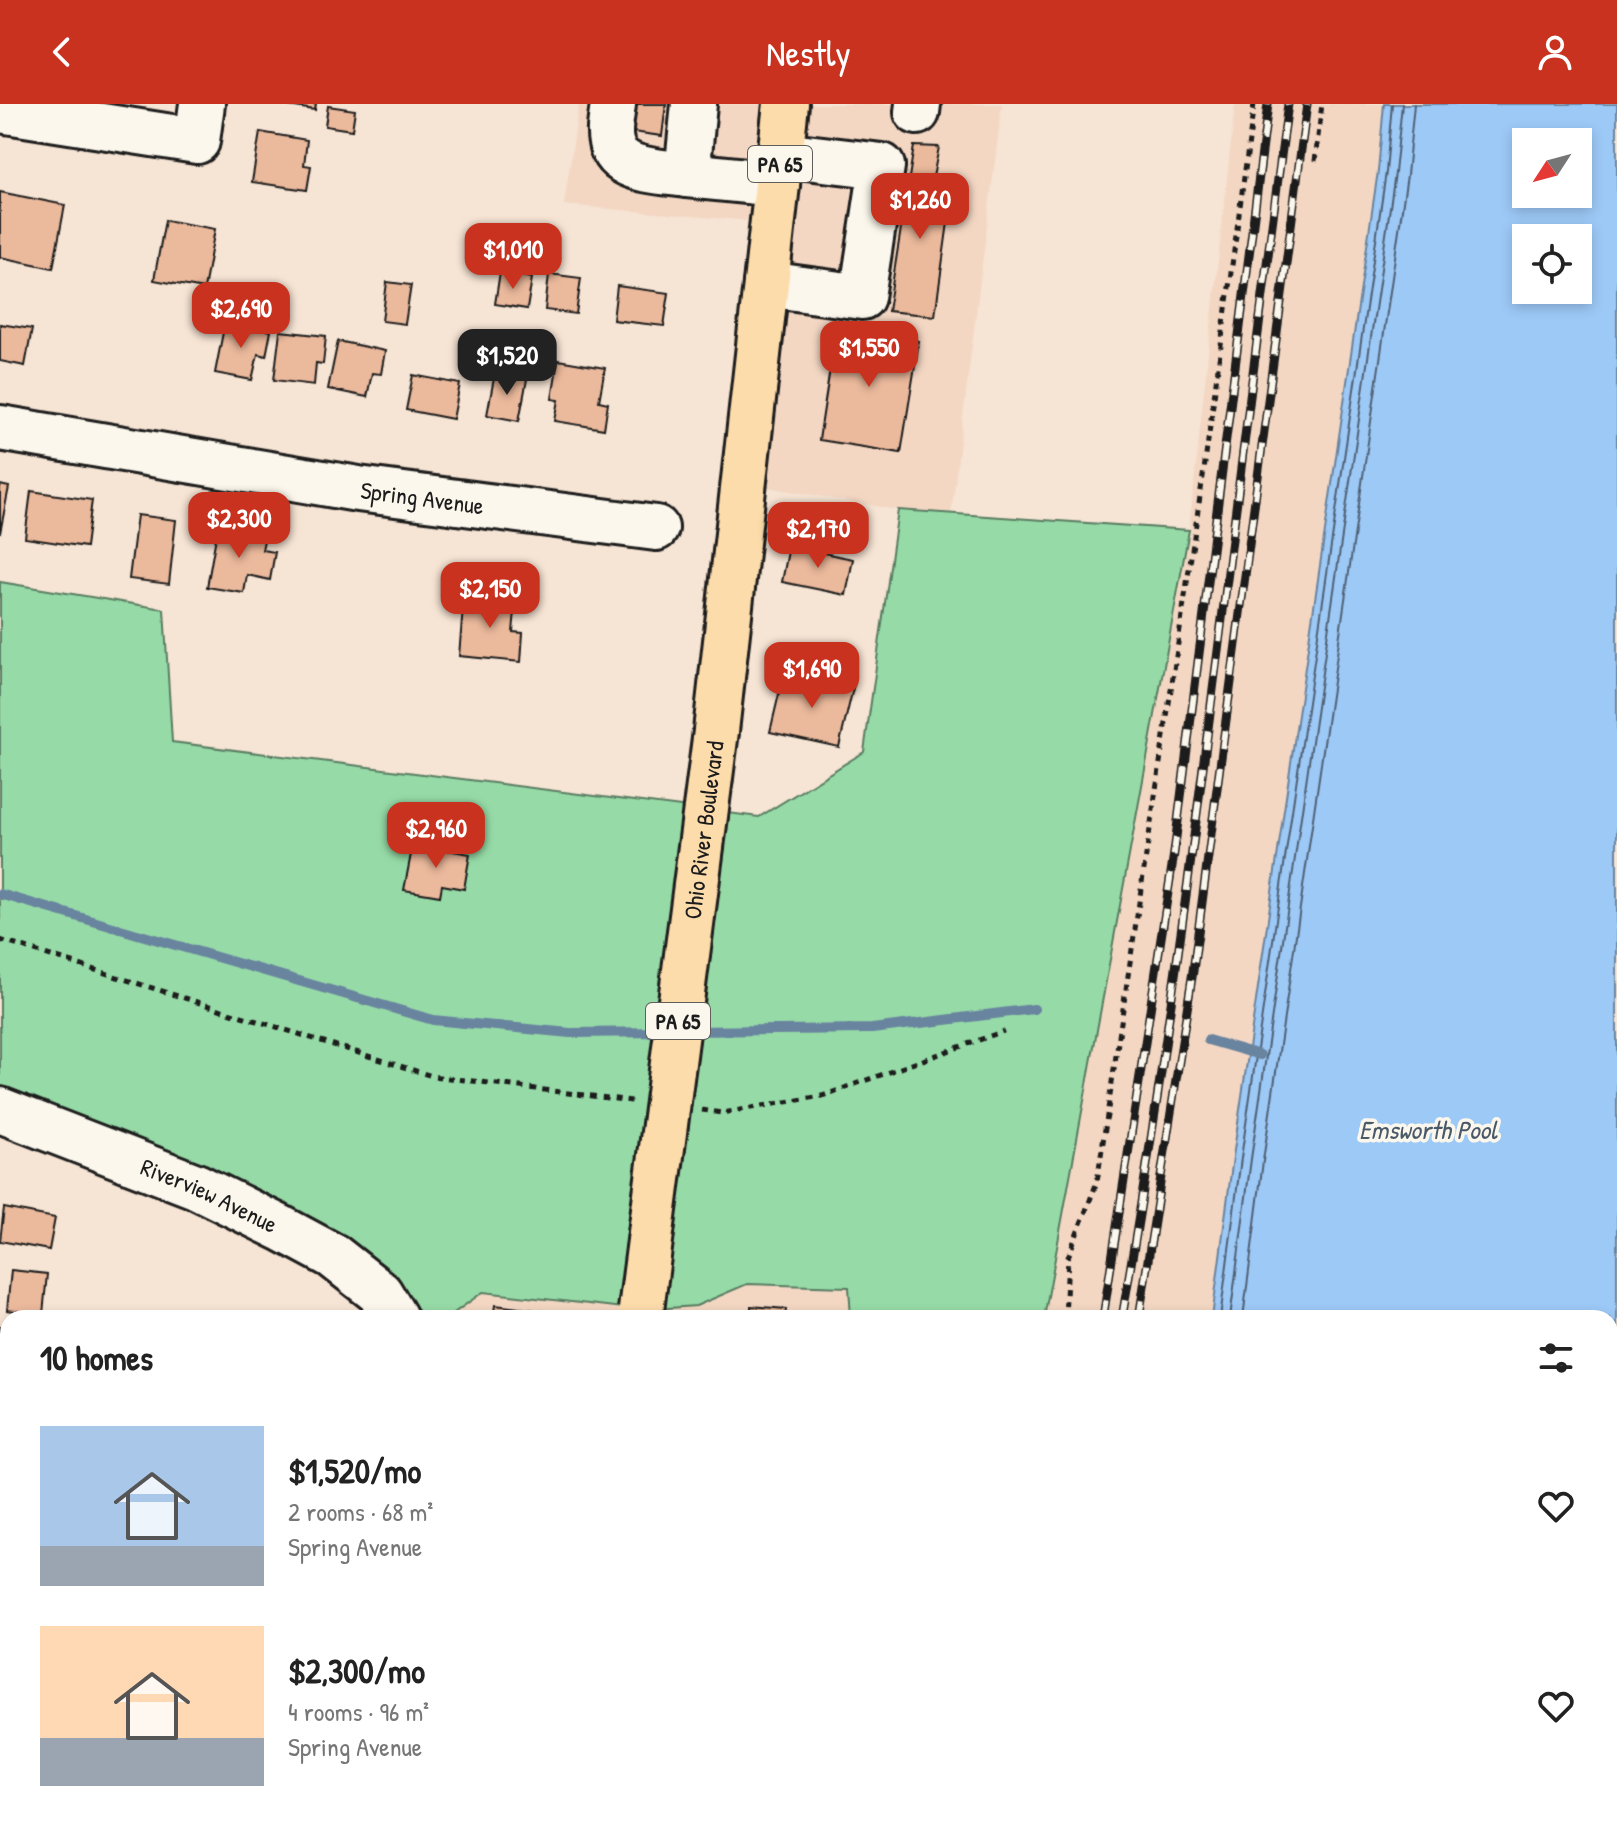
<!DOCTYPE html>
<html lang="en">
<head>
<meta charset="utf-8">
<style>
  body { margin:0; font-family:"Patrick Hand",sans-serif; background:#f2f2f2; color:#222; height:100vh; display:flex; flex-direction:column; font-size:30px; white-space:nowrap }
  * { box-sizing:border-box; margin:0 }
  p { font-size:26px; color:#767676 }
  .icon { flex:none; width:44px; height:44px; fill:none; stroke:currentColor; stroke-width:2; stroke-linecap:round; stroke-linejoin:round }
  .map { position:relative; flex:1; overflow:hidden }
  .side { position:absolute; left:0px; top:1206px; width:1618px; height:514px; display:flex; flex-direction:column; background:#fff; border-radius:24px 24px 0 0; box-shadow:0 4px 12px #0003 }
  .side>* { flex:none }
  .needle { width:52px; rotate:234deg }
  .controls { position:absolute; left:1512px; top:24px; display:grid; gap:16px }
  .controls a { display:grid; place-items:center; width:80px; height:80px; border-radius:0px; background:#fff; box-shadow:0 4px 12px #0003; font-size:40px }
  .price { position:absolute; translate:-50% -68px; padding:0 18px; border-radius:16px; background:#c8321e; color:#fff; font-size:26px; line-height:52px; filter:drop-shadow(0 2px 4px #0008) }
  .price::after { content:''; position:absolute; left:50%; top:48px; width:24px; height:18px; margin-left:-12px; background:inherit; clip-path:polygon(0 0,100% 0,50% 100%) }
  .price.selected { background:#222; color:#fff }
  ul { padding:0; list-style:none }
  li { display:flex; align-items:center; gap:24px; height:200px; padding:0 40px }
  li span { display:grid; place-items:center; flex:none; width:224px; height:160px; border-radius:0px; color:#555 }
  li>.icon { margin-inline-start:auto }
  span .icon { width:96px; height:96px; fill:#fffc; stroke-width:1 }
  li b { font-size:34px }
  h2 { display:flex; justify-content:space-between; align-items:center; height:96px; padding:0 40px; font-size:34px }
  header { display:flex; justify-content:space-between; align-items:center; height:104px; padding:0 40px; background:#c8321e; color:#fff; font-size:36px; font-weight:600 }
  .map>svg:first-child { display:block }
  .built { fill:#f3d7c3 }
  .green { fill:#96dba7; stroke:#597c62; stroke-width:2 }
  .water { fill:#9dc9f7; stroke:#69849f; stroke-width:2; fill-rule:evenodd }
  .lines { fill:none; stroke-linecap:round; stroke-linejoin:round }
  .shore { stroke:#506174; stroke-width:2 }
  .stream { stroke:#69849f; stroke-width:10 }
  .building { fill:#ebb99c; stroke:#1c1c1c; stroke-width:2 }
  .minor-casing { stroke:#1c1c1c; stroke-width:50 }
  .highway-casing { stroke:#1c1c1c; stroke-width:50 }
  .path { stroke:#1c1c1c; stroke-width:5; stroke-dasharray:6 6; stroke-linecap:butt }
  .minor { stroke:#fbf7ec; stroke-width:44 }
  .highway { stroke:#fddcac; stroke-width:44 }
  .rail-casing { stroke:#1c1c1c; stroke-width:9 }
  .rail { stroke:#fbf7ec; stroke-width:6; stroke-dasharray:18; stroke-linecap:butt }
  .highway-bridge-casing { stroke:#1c1c1c; stroke-width:50; stroke-linecap:butt }
  .highway-bridge { stroke:#fddcac; stroke-width:44 }
  .labels { text-anchor:middle; dominant-baseline:central; stroke-width:7; stroke-linejoin:round; paint-order:stroke }
  .shield { fill:#fbf7ec; stroke:#5f5e5a; stroke-width:2 }
  .shield-label { font-size:22px; font-weight:bold; fill:#1c1c1c }
  .street-label { font-size:24px; fill:#1c1c1c; stroke:#fbf7ec }
  .water-label { font-size:26px; font-style:italic; fill:#495969; stroke:#fbf7ec }
</style>
</head>
<body>
<header><svg class="icon" aria-label="back" viewBox="0 0 24 24"><path d="M15 5l-7 7 7 7"/></svg>Nestly<svg class="icon" aria-label="person" viewBox="0 0 24 24"><circle cx="12" cy="8" r="4"/><path d="M4 21q1-7 8-7t8 7"/></svg></header>
<div class="map">
<svg width="1617" height="1719" viewBox="0 0 1617 1719">
  <rect width="100%" height="100%" fill="#f6e4d4"/>
  <filter id="ink" filterUnits="userSpaceOnUse"><feTurbulence type="fractalNoise" baseFrequency=".0125" numOctaves="2"/><feDisplacementMap in="SourceGraphic" scale="16" xChannelSelector="R" yChannelSelector="G"/><feConvolveMatrix kernelMatrix="1 2 1 2 8 2 1 2 1" color-interpolation-filters="sRGB"/></filter>
  <g filter="url(#ink)">
    <!-- built -->
    <g class="built">
      <polygon points="579,0 1002,0 951,410 898,406 744,379 773,119 564,101"/>
      <polygon points="1235,0 1384,0 1378,67 1233,1053 1212,1214 1044,1214 1189,426"/>
      <polygon points="747,1180 850,1183 851,1214 447,1214 483,1188 641,1206 696,1202"/>
      <polygon points="397,1712 739,1712 736,1719 397,1719"/>
      <polygon points="966,1712 1131,1712 1129,1719 965,1719"/>
    </g>
    <!-- green -->
    <g class="green">
      <polygon points="898,406 1189,426 1044,1214 851,1214 849,1183 747,1180 696,1202 641,1206 483,1188 447,1214 395,1214 380,1189 0,1006 0,478 164,505 172,638 759,713 864,648"/>
      <polygon points="739,1712 966,1712 965,1719 736,1719"/>
    </g>
    <!-- water -->
    <path class="water" d="M1384,0H1617V1719H1129L1131,1712H1610V1214H1212L1233,1053L1378,67ZM1526,38H1578V90H1526ZM1526,134H1578V186H1526Z"/>
    <g class="lines">
      <!-- shore -->
      <g class="shore">
        <polyline points="1220,1214 1241,1054 1386,68 1392,0"/>
        <polyline points="1230,1214 1251,1055 1395,69 1402,0"/>
        <polyline points="1243,1214 1263,1057 1407,71 1414,0"/>
      </g>
      <!-- stream -->
      <g class="stream">
        <polyline points="0,790 433,916 570,929 667,928"/>
        <polyline points="687,927 872,925 1034,905"/>
        <polyline points="1208,936 1260,951"/>
      </g>
    </g>
    <!-- building -->
    <g class="building">
      <polygon points="275,0 316,0 315,6"/>
      <polygon points="621,0 666,0 662,32 618,26"/>
      <polygon points="328,2 355,6 352,26 325,22"/>
      <polygon points="260,28 307,36 304,61 311,62 307,86 252,78"/>
      <polygon points="914,42 939,43 929,93 951,97 935,212 888,207"/>
      <polygon points="0,88 65,101 53,164 0,153"/>
      <polygon points="165,116 215,125 204,185 154,176"/>
      <polygon points="500,168 532,174 527,205 495,200"/>
      <polygon points="549,170 581,174 576,210 545,206"/>
      <polygon points="387,178 411,181 405,220 382,217"/>
      <polygon points="617,182 669,189 664,222 613,216"/>
      <polygon points="225,218 271,227 266,252 258,250 252,276 215,269"/>
      <polygon points="0,220 32,225 25,262 0,257"/>
      <polygon points="837,220 919,237 901,349 819,336"/>
      <polygon points="280,227 326,232 323,260 316,259 314,281 274,276"/>
      <polygon points="338,237 385,247 381,270 372,269 367,293 328,285"/>
      <polygon points="558,256 605,264 599,297 608,299 604,325 555,317 559,296 552,295"/>
      <polygon points="495,269 527,275 519,317 487,311"/>
      <polygon points="413,271 460,280 453,315 406,306"/>
      <polygon points="0,381 9,383 0,429"/>
      <polygon points="31,387 92,396 86,443 25,434"/>
      <polygon points="137,411 176,416 169,480 129,475"/>
      <polygon points="230,425 265,431 262,446 275,448 270,476 247,471 244,489 207,483 217,427 230,429"/>
      <polygon points="789,442 853,455 846,491 782,478"/>
      <polygon points="464,492 516,497 513,528 523,529 521,558 459,552"/>
      <polygon points="783,573 854,580 839,643 770,628"/>
      <polygon points="413,740 470,750 464,785 442,781 440,792 404,786"/>
      <polygon points="4,1104 55,1114 49,1146 0,1137"/>
      <polygon points="11,1166 47,1170 43,1210 7,1206"/>
      <polygon points="495,1201 568,1210 567,1214 493,1214"/>
      <polygon points="751,1202 786,1205 785,1214 751,1214"/>
      <polygon points="0,1223 8,1224 8,1255 0,1254"/>
      <polygon points="0,1270 8,1271 8,1301 0,1300"/>
      <polygon points="0,1308 8,1309 8,1340 0,1339"/>
      <polygon points="0,1354 8,1355 8,1388 0,1387"/>
      <polygon points="0,1426 8,1428 8,1473 0,1472"/>
      <polygon points="0,1499 6,1500 0,1533"/>
      <polygon points="43,1712 102,1712 101,1719 43,1718"/>
    </g>
    <g class="lines">
      <defs>
        <g id="minor">
          <path d="M613,0C612,12 608,26 611,38C616,69 663,67 687,71"/>
          <polyline points="694,0 687,71 777,80"/>
          <polyline points="0,6 197,37 202,0"/>
          <polyline points="917,8 918,0"/>
          <polyline points="766,180 862,193 882,62 781,50"/>
          <path id="s1" d="M0,324L358,385L656,424"/>
          <path id="s2" d="M0,1006L196,1082L281,1124L333,1152L380,1189L395,1214"/>
          <polyline points="397,1719 397,1712"/>
          <polyline points="679,1719 681,1712"/>
        </g>
        <g id="highway">
          <polyline points="716,627 786,0"/>
          <polyline points="563,1719 564,1712"/>
        </g>
      </defs>
      <!-- minor casing -->
      <use href="#minor" class="minor-casing"/>
      <!-- highway casing -->
      <use href="#highway" class="highway-casing"/>
      <!-- path -->
      <g class="path">
        <polyline points="1315,57 1322,0"/>
        <polyline points="0,836 432,972 632,997"/>
        <polyline points="702,1006 722,1009 822,992 1004,927"/>
        <polyline points="1065,1214 1068,1153 1097,1078 1204,366 1254,0"/>
        <polyline points="989,1719 991,1712"/>
      </g>
      <!-- minor -->
      <use href="#minor" class="minor"/>
      <!-- highway -->
      <use href="#highway" class="highway"/>
      <defs>
        <g id="rail">
          <polyline points="1103,1214 1174,749 1268,0"/>
          <path d="M1122,1214C1191,811 1233,405 1288,0"/>
          <polyline points="1139,1214 1193,867 1307,0"/>
          <polyline points="1014,1719 1015,1712"/>
          <polyline points="1034,1719 1036,1712"/>
          <polyline points="1055,1719 1057,1712"/>
        </g>
      </defs>
      <!-- rail casing -->
      <use href="#rail" class="rail-casing"/>
      <!-- rail -->
      <use href="#rail" class="rail"/>
      <defs>
        <g id="highway-bridge">
          <path id="s3" d="M641,1206L716,627"/>
        </g>
      </defs>
      <!-- highway-bridge casing -->
      <use href="#highway-bridge" class="highway-bridge-casing"/>
      <!-- highway-bridge -->
      <use href="#highway-bridge" class="highway-bridge"/>
    </g>
  </g>
  <g class="labels">
    <!-- shield labels -->
    <g class="shield">
      <rect x="748" y="42" width="64" height="36" rx="6"/>
      <rect x="646" y="899" width="64" height="36" rx="6"/>
    </g>
    <g class="shield-label">
      <text x="780" y="60">PA 65</text>
      <text x="678" y="917">PA 65</text>
    </g>
    <!-- street labels -->
    <g class="street-label">
      <text stroke="none"><textPath href="#s1" startOffset="428">Spring Avenue</textPath></text>
      <text stroke="none"><textPath href="#s3" startOffset="484">Ohio River Boulevard</textPath></text>
      <text stroke="none"><textPath href="#s2" startOffset="226">Riverview Avenue</textPath></text>
    </g>
    <!-- water labels -->
    <g class="water-label">
      <text x="1428" y="1025">Emsworth Pool</text>
    </g>
  </g>
</svg>
<div class="controls">
<a><svg class="needle" viewBox="-14 -14 28 28"><path d="M0-13l5 13h-10z" fill="#e53935"/><path d="M0 13l5-13h-10z" fill="#767676"/></svg></a>
<a><svg class="icon" aria-label="locate" viewBox="0 0 24 24"><circle cx="12" cy="12" r="6"/><path d="M12 2v4M12 18v4M2 12h4M18 12h4"/></svg></a>
</div>
<b class="price" style="left:920px;top:137px">$1,260</b>
<b class="price" style="left:513px;top:187px">$1,010</b>
<b class="price" style="left:241px;top:246px">$2,690</b>
<b class="price" style="left:869px;top:285px">$1,550</b>
<b class="price selected" style="left:507px;top:293px">$1,520</b>
<b class="price" style="left:239px;top:456px">$2,300</b>
<b class="price" style="left:818px;top:466px">$2,170</b>
<b class="price" style="left:490px;top:526px">$2,150</b>
<b class="price" style="left:812px;top:606px">$1,690</b>
<b class="price" style="left:436px;top:766px">$2,960</b>
<section class="side">
<h2>10 homes<svg class="icon" aria-label="filters" viewBox="0 0 24 24"><path d="M4 7h16M4 17h16"/><circle cx="9" cy="7" r="2"/><circle cx="15" cy="17" r="2"/></svg></h2>
<ul>
<li><span style="background:linear-gradient(#a9c7e8 75%,#9aa5b1 0)"><svg class="icon" aria-label="home" viewBox="0 0 24 24"><path d="M3 11l9-7 9 7M6 9v11h12V9"/></svg></span><div><b>$1,520/mo</b><p>2 rooms · 68 m²</p><p>Spring Avenue</p></div><svg class="icon" aria-label="heart" viewBox="0 0 24 24"><path d="M12 20l-8-8c-3-5 5-10 8-4 3-6 11-1 8 4z"/></svg></li>
<li><span style="background:linear-gradient(#ffd9b3 70%,#9aa5b1 0)"><svg class="icon" aria-label="home" viewBox="0 0 24 24"><path d="M3 11l9-7 9 7M6 9v11h12V9"/></svg></span><div><b>$2,300/mo</b><p>4 rooms · 96 m²</p><p>Spring Avenue</p></div><svg class="icon" aria-label="heart" viewBox="0 0 24 24"><path d="M12 20l-8-8c-3-5 5-10 8-4 3-6 11-1 8 4z"/></svg></li>
</ul>
</section>
</div>
</body>
</html>
